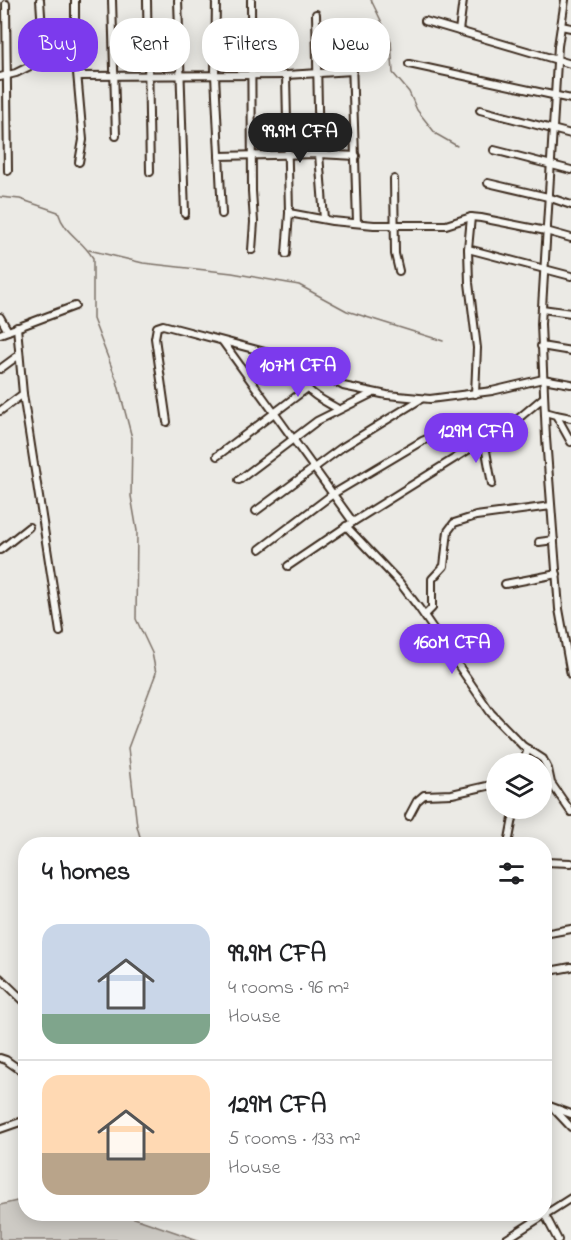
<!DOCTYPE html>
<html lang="en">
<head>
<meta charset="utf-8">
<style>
  body { margin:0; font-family:"Indie Flower",sans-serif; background:#f6f6f6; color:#202124; height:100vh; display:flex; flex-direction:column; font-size:22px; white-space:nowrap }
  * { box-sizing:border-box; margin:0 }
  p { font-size:20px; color:#757577 }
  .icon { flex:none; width:33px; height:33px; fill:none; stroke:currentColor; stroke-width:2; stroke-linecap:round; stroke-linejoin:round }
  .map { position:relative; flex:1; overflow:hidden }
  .side { position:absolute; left:18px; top:837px; width:534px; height:384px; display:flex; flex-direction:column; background:#fff; border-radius:24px; box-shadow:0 3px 15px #0003 }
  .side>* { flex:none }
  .banner { position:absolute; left:18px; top:18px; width:536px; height:54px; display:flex; gap:12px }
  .fabs { position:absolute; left:486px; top:753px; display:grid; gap:12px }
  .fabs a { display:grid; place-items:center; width:66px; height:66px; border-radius:50%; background:#fff; box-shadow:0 3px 15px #0003; font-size:30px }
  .price { position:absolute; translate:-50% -51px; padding:0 14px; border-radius:21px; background:#7c3aed; color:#fff; font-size:20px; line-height:39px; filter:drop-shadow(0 2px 3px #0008) }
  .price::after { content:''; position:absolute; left:50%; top:36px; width:18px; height:14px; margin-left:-9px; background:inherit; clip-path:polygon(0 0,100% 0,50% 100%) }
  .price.current { background:#222; color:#fff }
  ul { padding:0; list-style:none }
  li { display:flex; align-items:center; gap:18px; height:150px; padding:0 24px }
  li+li { border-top:2px solid #e0e0e0 }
  li span { display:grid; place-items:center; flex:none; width:168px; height:120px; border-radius:18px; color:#555 }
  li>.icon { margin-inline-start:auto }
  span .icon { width:72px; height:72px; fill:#fffc; stroke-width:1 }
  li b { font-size:26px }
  h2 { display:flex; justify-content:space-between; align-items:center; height:72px; padding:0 24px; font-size:26px }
  .tag { padding:0 21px; border-radius:24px; background:#fff; box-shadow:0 3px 15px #0003; font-size:21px; line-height:54px }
  .tag.current { background:#7c3aed; color:#fff }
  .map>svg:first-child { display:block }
  .green { fill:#cdcac4; stroke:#847a71; stroke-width:1.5 }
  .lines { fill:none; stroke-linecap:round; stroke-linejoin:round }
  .stream { stroke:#7c7167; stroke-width:1.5 }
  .street-casing { stroke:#3b2a1e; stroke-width:10 }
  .street { stroke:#f6f6f2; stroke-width:6 }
</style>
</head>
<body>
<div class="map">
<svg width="571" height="1240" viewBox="0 0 571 1240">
  <rect width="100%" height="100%" fill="#ebeae5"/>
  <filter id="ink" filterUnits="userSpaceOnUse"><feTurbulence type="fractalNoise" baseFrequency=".0167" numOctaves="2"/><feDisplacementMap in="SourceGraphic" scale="12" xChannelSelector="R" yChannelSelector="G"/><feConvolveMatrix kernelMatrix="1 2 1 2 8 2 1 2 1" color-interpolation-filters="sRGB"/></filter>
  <g filter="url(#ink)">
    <!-- green -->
    <polygon class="green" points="25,1199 26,1214 123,1214 198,1240 0,1240 0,1205"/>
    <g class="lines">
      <!-- stream -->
      <g class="stream">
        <polyline points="371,0 391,41 393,73 409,92 417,110 436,134 457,146"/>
        <path d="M0,197L20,199L58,212C65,235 81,238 93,258V319L117,381L132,438L131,496L137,531L136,619L152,653L156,673L128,748L137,826L142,844"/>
        <polyline points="89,250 143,263 232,273 299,285 347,311 443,341"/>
      </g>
      <defs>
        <g id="street">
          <polyline points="40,0 44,59"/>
          <polyline points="112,0 116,136"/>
          <polyline points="147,0 150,172"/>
          <polyline points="178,0 185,214"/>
          <polyline points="216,0 215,75 222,214"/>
          <polyline points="251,0 252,191 254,222 252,250"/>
          <polyline points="565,0 558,46 541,324 546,438 559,609 571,675"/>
          <polyline points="6,4 8,171"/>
          <polyline points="316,14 319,154 324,219"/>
          <polyline points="425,21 571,64"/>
          <polyline points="561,26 571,28"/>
          <polyline points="351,28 357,223"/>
          <polyline points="459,31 463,0"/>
          <polyline points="75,50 83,140 79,162"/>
          <polyline points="409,64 571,99"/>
          <polyline points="78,76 286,75 353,71"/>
          <polyline points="0,77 16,73 44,59 75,50 75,0"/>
          <polyline points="480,110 571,134"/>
          <polyline points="494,150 571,170"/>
          <polyline points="219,156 319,154 356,156"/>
          <polyline points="394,179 395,254 399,271"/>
          <polyline points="488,183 548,197 571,205"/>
          <polyline points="289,213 332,221 374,225 446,225 471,217 481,218 546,231 571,238"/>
          <polyline points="471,217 468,249 571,276"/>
          <polyline points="468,249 469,283 477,348 475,394"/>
          <polyline points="286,254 289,213 286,75"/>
          <polyline points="542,309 571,313"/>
          <polyline points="0,317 8,331"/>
          <polyline points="17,327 23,394 60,632"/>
          <polyline points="0,334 75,306"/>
          <polyline points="223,342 353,522"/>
          <polyline points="541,346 571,351"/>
          <path d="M303,364C296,390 320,398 338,409"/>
          <polyline points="0,369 19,355"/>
          <polyline points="0,411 23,394"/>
          <polyline points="545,412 556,415 571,442"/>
          <polyline points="556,415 571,418"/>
          <polyline points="167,422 155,338 157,327 163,325 280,356 311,368 343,386 387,395 430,399 492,391 543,379 571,384"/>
          <polyline points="484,440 492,484"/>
          <polyline points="217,456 306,389"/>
          <polyline points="239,480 317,421 373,393"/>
          <polyline points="256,511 341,448 421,399"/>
          <polyline points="346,526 400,583 419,608 491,713 523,746 543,759 548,769 551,783 571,812"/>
          <polyline points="539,542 554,540"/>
          <path d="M260,549L333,494L422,441C452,427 450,435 477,444"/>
          <polyline points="0,550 29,527"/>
          <polyline points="288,566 353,522 519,418 544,397"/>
          <polyline points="505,584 557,574"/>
          <polyline points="425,615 432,608 432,579 444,566 448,531 454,523 476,516 551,506"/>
          <polyline points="523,764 528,749"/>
          <polyline points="409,816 417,801 424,795 452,794 496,784"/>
          <polyline points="508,844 515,808"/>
          <polyline points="544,862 571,863"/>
          <polyline points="544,934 571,929"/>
          <polyline points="544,972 571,967"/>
          <polyline points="0,978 26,1003"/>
          <polyline points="0,1058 6,1060 26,1074"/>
          <polyline points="544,1104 571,1114"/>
          <polyline points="555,1110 571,1127"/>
          <polyline points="0,1129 26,1120"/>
          <polyline points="545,1215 558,1240"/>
          <polyline points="505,1240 571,1198"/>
        </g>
      </defs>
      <!-- street casing -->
      <use href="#street" class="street-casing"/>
      <!-- street -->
      <use href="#street" class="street"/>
    </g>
  </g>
</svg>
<div class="fabs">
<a><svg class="icon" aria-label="layers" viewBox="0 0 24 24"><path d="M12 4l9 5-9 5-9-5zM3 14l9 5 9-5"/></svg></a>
</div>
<b class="price current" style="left:300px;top:164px">99.9M CFA</b>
<b class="price" style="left:298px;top:398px">107M CFA</b>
<b class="price" style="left:476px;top:464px">129M CFA</b>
<b class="price" style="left:452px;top:675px">160M CFA</b>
<div class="banner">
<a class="tag current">Buy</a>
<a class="tag">Rent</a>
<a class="tag">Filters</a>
<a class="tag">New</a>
</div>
<section class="side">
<h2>4 homes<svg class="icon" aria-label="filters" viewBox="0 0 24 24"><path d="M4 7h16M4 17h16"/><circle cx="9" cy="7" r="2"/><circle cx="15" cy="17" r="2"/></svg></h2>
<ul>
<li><span style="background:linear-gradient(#c9d6e8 75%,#7fa58c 0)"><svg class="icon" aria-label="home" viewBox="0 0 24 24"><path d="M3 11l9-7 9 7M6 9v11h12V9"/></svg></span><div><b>99.9M CFA</b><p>4 rooms · 96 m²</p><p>House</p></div></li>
<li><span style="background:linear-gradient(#ffd9b3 65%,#b9a48a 0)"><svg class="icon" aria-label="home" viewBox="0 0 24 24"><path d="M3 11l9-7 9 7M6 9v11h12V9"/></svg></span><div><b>129M CFA</b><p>5 rooms · 133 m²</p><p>House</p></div></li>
</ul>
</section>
</div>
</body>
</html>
